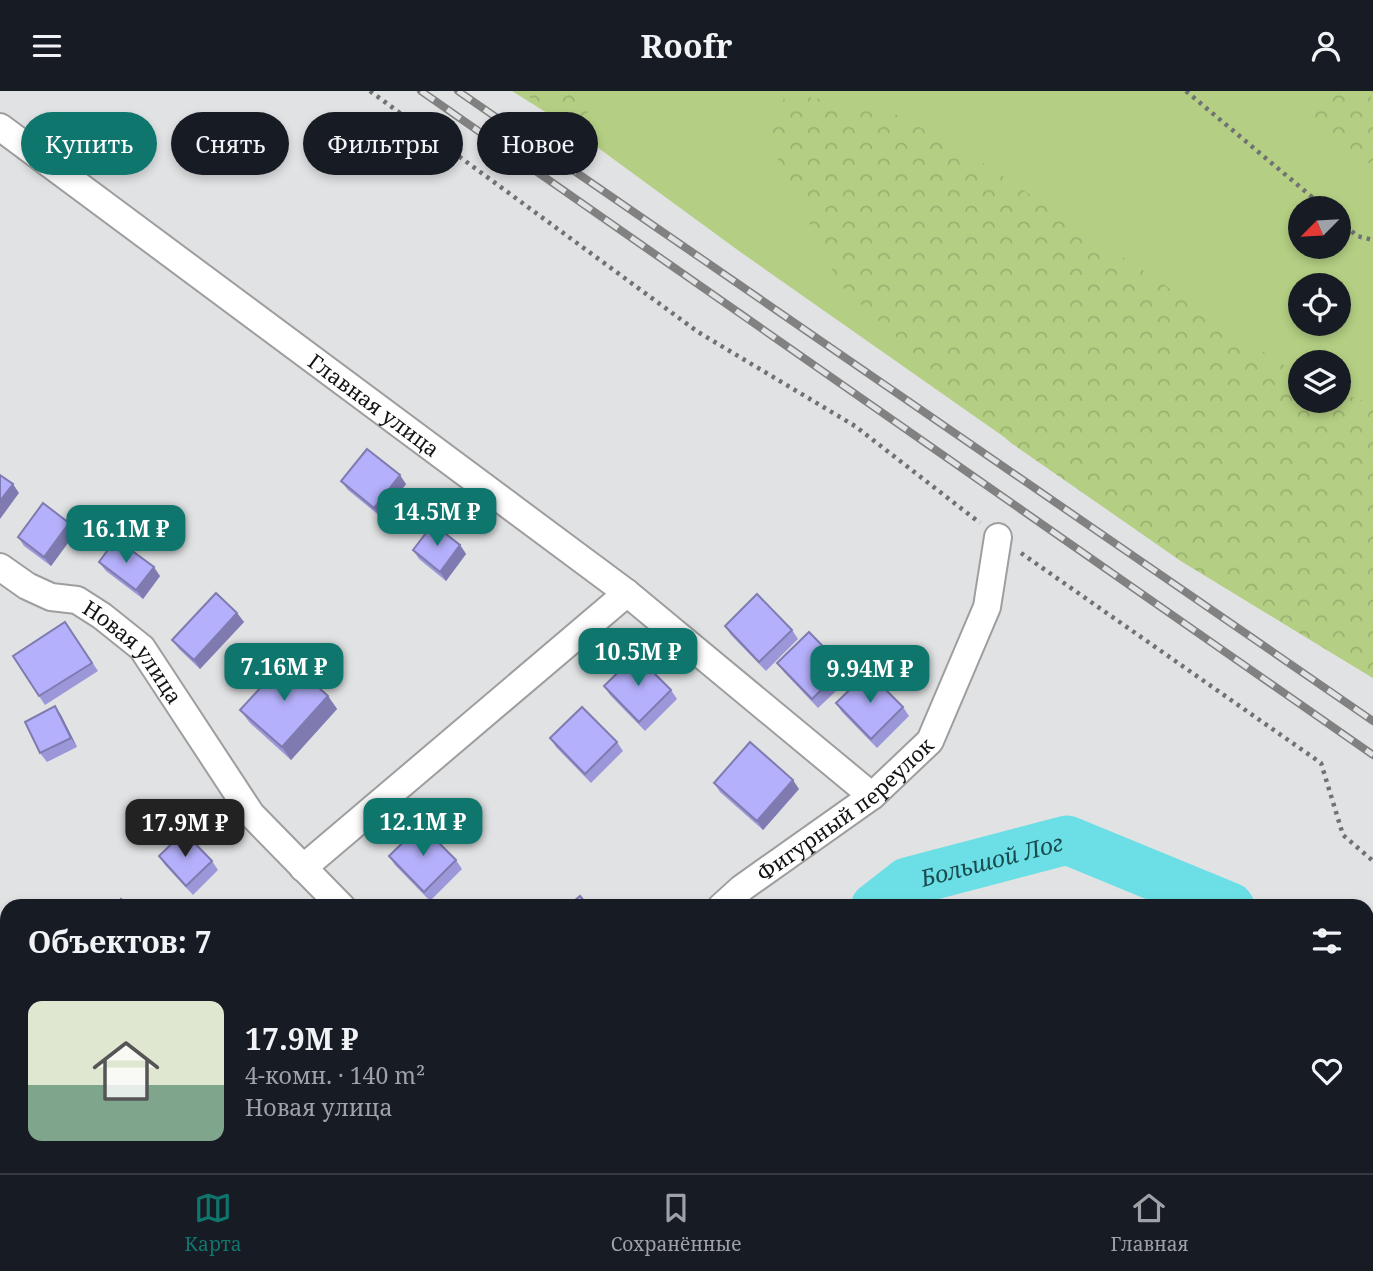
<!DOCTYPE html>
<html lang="ru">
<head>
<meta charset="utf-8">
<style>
  body { margin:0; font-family:"Noto Serif",serif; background:#242831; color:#f1f3f6; height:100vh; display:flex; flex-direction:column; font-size:26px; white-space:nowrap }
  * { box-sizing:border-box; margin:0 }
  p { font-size:23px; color:#9ea1a6 }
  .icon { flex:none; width:38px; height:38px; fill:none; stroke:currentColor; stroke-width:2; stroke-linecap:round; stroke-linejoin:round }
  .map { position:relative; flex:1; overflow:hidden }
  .side { position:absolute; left:0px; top:808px; width:1374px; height:275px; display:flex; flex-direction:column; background:#171b24; border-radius:21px 21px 0 0; box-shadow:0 4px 10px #0003 }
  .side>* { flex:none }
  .guide { position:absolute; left:21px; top:21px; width:700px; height:63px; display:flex; gap:14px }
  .needle { width:46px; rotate:246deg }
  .tools { position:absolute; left:1288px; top:105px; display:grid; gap:14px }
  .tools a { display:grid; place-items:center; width:63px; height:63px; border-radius:50%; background:#171b24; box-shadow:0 4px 10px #0003; font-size:35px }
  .price { position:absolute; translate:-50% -60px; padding:0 16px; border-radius:14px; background:#0f766e; color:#fff; font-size:23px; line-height:46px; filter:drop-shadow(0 2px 4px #0008) }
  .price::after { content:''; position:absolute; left:50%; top:42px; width:21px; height:16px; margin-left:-10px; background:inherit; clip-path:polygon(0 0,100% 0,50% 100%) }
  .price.selected { background:#222; color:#fff }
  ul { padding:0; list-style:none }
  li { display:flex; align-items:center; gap:21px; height:175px; padding:0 28px }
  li+li { border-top:2px solid #363941 }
  li span { display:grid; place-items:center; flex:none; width:196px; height:140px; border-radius:14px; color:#555 }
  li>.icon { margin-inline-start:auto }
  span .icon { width:84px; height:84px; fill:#fffc; stroke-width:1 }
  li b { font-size:30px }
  h2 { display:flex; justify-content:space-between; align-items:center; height:84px; padding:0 28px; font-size:30px }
  .pill { padding:0 24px; border-radius:32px; background:#171b24; box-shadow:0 4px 10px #0003; font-size:24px; line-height:63px }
  .pill.selected { background:#0f766e; color:#fff }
  header { display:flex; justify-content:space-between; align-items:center; height:91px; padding:0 28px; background:#171b24; font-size:32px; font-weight:700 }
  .tabs { display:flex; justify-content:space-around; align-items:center; height:98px; border-top:2px solid #363941; background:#171b24; font-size:19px; color:#9ea1a6 }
  .tabs a { display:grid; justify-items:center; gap:4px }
  .tabs .selected { color:#0f766e }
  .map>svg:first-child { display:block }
  .green { fill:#b4cf83; fill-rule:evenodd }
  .forest { fill:url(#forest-crowns) }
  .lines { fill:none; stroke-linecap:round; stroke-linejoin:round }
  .river { stroke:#6bdfe5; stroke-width:49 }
  .street-casing { stroke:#9e9e9f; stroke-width:30 }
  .path { stroke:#707172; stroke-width:4.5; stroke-dasharray:3.5 5; stroke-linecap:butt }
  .street { stroke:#fff; stroke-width:26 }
  .rail-casing { stroke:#818182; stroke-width:8 }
  .rail { stroke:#e1e2e3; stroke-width:5; stroke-dasharray:16; stroke-linecap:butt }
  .wall { fill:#9c97d8 }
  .shaded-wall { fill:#7f7bb0 }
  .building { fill:#b5b0fb; stroke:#7f7bb0; stroke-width:2 }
  .labels { text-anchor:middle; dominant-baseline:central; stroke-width:5; stroke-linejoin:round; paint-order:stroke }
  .street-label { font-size:21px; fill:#141415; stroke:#e1e2e3 }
  .water-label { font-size:23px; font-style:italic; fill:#184c4f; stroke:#e1e2e3 }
</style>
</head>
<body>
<header><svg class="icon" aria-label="menu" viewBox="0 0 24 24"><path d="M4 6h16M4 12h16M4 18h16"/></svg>Roofr<svg class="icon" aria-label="person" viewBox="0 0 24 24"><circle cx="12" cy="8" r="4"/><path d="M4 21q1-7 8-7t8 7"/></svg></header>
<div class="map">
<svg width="1373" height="1082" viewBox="0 0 1373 1082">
  <defs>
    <pattern id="forest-crowns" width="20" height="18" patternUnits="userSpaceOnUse" patternTransform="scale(1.75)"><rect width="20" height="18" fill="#b4cf83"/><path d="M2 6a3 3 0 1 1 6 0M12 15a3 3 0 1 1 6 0" fill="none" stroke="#9ab170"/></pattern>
  </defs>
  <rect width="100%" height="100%" fill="#e1e2e3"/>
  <!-- green -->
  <path class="green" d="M512,0H1373V587L1181,470L739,160L571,37ZM1300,117H1339V156H1300ZM1300,194H1339V233H1300ZM1300,271H1339V310H1300Z"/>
  <!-- forest -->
  <g class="forest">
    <polygon points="521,0 587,0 589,4 587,31 538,12"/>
    <polygon points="1307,0 1368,0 1373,10 1373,75 1318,34"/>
    <polygon points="786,3 884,17 968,62 1300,285 1300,310 1339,310 1339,302 1373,313 1373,587 1181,470 1011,352 839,193 767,46"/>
  </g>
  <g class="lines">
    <!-- river -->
    <g class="river">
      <path id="s1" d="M875,816L907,791L1067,749L1230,816"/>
      <polyline points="1367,863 1373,863"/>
      <polyline points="586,1082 594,1076"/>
    </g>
    <defs>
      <g id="street">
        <path id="s2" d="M0,36L627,502L872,705"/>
        <path id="s3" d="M0,476L27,495L51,506L77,509L102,525L142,557L251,723L342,816"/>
        <polyline points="303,777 627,502"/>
        <path id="s4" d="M721,816L742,797L872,705L930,650L987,516L998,446"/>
        <polyline points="1367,943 1373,944"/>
        <polyline points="0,996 7,1001"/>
        <polyline points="109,1076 117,1082"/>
        <polyline points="1070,1076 1072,1082"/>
        <polyline points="493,1082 494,1076"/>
        <polyline points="913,1082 928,1076"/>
      </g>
    </defs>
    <!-- street casing -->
    <use href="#street" class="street-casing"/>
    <!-- path -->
    <g class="path">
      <polyline points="370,0 698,241 855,335 980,432"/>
      <polyline points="1186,0 1325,117"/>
      <polyline points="1339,129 1357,145 1373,149"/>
      <polyline points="1021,462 1321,672 1343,744 1373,770"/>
    </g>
    <!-- street -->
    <use href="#street" class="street"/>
    <defs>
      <g id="rail">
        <polyline points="421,0 1373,664"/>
        <polyline points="458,0 1373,630"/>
      </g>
    </defs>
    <!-- rail casing -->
    <use href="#rail" class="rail-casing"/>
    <!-- rail -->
    <use href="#rail" class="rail"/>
  </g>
  <!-- wall -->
  <g class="wall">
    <polygon points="341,390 406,393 381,426 348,399"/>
    <polygon points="76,441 51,475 24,455 18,446"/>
    <polygon points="460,454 466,463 446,490 419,468 413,459"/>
    <polygon points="99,471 160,485 143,508 106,480"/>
    <polygon points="237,522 244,531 200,578 179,558 172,549"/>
    <polygon points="65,531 98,580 45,614 39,605"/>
    <polygon points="725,535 792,539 798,548 766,580 731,544"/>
    <polygon points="777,572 844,577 851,586 818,617 784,581"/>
    <polygon points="604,595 671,599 677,608 645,640 610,604"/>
    <polygon points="328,605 337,618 291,669 250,632 240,619"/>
    <polygon points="836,612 903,616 909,625 877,657 842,621"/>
    <polygon points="61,624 77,656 47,671 40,662"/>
    <polygon points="550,647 617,651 623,660 591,692 556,656"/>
    <polygon points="714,692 799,698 763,739 720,701"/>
    <polygon points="159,765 212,770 218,779 193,804 165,774"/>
    <polygon points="389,765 456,769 462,778 430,810 395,774"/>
  </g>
  <!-- shaded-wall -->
  <g class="shaded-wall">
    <polygon points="400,384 406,393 381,426 374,417"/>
    <polygon points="13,393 19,402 0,428 0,410"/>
    <polygon points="69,432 76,441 51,475 44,466"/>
    <polygon points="460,454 466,463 446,490 440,481"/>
    <polygon points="154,476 160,485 143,508 136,499"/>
    <polygon points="237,522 244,531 200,578 194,569"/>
    <polygon points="328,605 337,618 291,669 282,656"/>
    <polygon points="55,615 61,624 77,656 71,647"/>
    <polygon points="793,689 799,698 763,739 757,730"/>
    <polygon points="340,1076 343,1076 347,1082 335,1082"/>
  </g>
  <!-- building -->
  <g class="building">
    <polygon points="367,358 400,384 374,417 341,390"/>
    <polygon points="0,384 13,393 0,410"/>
    <polygon points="43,412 69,432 44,466 18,446"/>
    <polygon points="433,433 460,454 440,481 413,459"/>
    <polygon points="116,448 154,476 136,499 99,471"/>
    <polygon points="216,502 237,522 194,569 172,549"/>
    <polygon points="757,503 792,539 759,571 725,535"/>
    <polygon points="65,531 92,572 39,605 13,565"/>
    <polygon points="809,541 844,577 812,608 777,572"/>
    <polygon points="636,564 671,599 639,631 604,595"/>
    <polygon points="287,568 328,605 282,656 240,619"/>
    <polygon points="868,581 903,616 871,648 836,612"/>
    <polygon points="55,615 71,647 40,662 25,631"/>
    <polygon points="582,616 617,651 585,683 550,647"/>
    <polygon points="750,651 793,689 757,730 714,692"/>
    <polygon points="421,734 456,769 424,801 389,765"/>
    <polygon points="184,741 212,770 186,795 159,765"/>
    <polygon points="580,805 589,816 567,816"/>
    <polygon points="121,808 133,816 116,816"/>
    <polygon points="278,1076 340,1076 335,1082 285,1082"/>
    <polygon points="805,1076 812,1076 814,1082 792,1082"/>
    <polygon points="1120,1076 1129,1076 1131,1082 1104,1082"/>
  </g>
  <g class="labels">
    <!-- street labels -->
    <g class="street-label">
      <text stroke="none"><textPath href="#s2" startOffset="466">Главная улица</textPath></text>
      <text stroke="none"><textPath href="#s3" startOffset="163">Новая улица</textPath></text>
      <text stroke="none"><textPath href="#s4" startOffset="158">Фигурный переулок</textPath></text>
    </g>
    <!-- water labels -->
    <g class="water-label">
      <text stroke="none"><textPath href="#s1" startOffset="128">Большой Лог</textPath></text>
    </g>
  </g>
</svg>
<div class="tools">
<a><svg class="needle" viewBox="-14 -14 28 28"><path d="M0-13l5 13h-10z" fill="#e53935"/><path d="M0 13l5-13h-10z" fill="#9ea1a6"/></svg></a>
<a><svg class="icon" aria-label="locate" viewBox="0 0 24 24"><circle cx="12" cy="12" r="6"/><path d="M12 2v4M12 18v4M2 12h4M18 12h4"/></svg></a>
<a><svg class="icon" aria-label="layers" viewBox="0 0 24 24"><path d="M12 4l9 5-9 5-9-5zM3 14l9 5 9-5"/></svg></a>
</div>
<b class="price" style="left:437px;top:457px">14.5M ₽</b>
<b class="price" style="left:126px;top:474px">16.1M ₽</b>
<b class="price" style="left:638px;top:597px">10.5M ₽</b>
<b class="price" style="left:284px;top:612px">7.16M ₽</b>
<b class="price" style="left:870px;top:614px">9.94M ₽</b>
<b class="price" style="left:423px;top:767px">12.1M ₽</b>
<b class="price selected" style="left:185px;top:768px">17.9M ₽</b>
<div class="guide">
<a class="pill selected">Купить</a>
<a class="pill">Снять</a>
<a class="pill">Фильтры</a>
<a class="pill">Новое</a>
</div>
<section class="side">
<h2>Объектов: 7<svg class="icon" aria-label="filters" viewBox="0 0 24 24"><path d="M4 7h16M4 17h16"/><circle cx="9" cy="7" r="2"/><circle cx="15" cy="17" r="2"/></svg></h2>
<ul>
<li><span style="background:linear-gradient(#dfe7d0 60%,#7fa58c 0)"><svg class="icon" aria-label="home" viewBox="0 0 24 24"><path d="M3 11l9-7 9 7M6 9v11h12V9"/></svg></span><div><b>17.9M ₽</b><p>4-комн. · 140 m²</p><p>Новая улица</p></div><svg class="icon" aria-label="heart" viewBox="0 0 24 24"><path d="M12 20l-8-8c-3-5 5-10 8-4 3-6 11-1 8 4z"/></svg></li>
</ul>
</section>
</div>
<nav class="tabs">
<a class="selected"><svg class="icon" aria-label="map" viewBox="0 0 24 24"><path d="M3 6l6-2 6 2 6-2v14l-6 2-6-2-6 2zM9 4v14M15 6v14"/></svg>Карта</a>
<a><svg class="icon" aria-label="saved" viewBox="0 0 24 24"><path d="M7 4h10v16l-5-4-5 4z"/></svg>Сохранённые</a>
<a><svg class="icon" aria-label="home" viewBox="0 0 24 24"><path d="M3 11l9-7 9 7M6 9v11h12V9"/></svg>Главная</a>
</nav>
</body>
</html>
